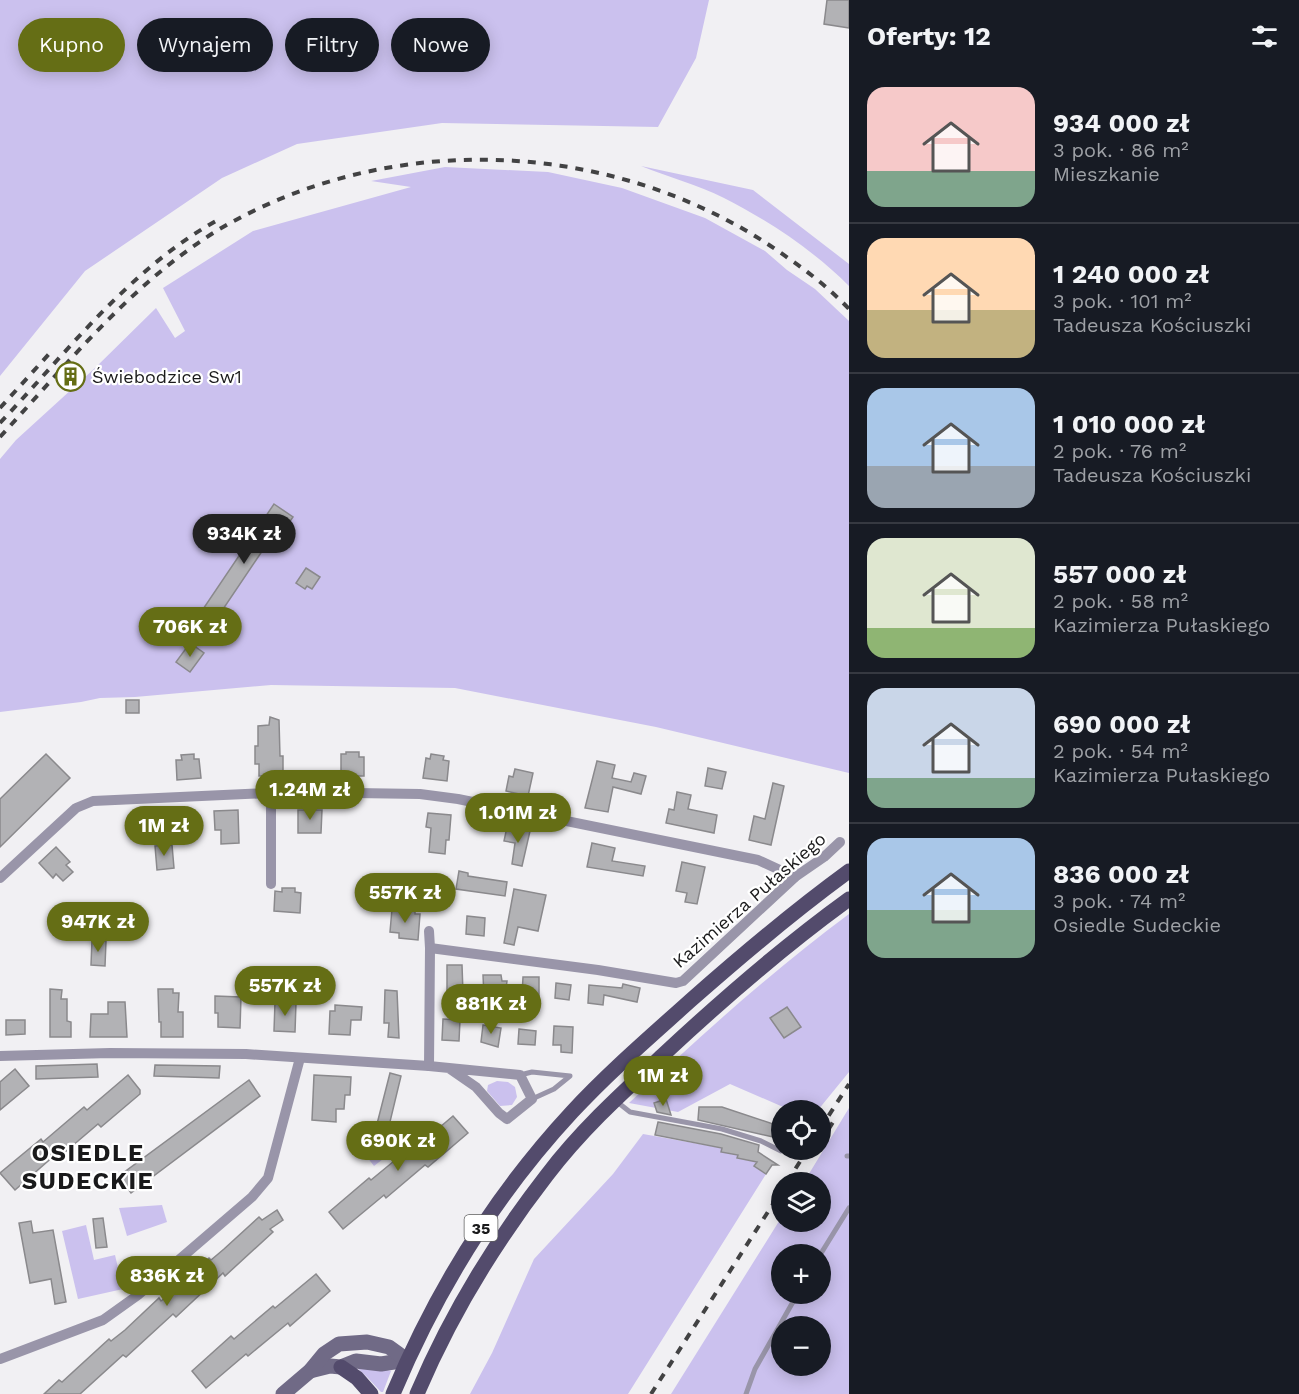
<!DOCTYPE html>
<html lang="pl">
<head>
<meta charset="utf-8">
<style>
  body { margin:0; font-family:"Work Sans",sans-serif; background:#242831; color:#f1f3f6; height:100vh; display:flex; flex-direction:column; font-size:22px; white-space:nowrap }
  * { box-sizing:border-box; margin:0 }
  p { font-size:20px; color:#9ea1a6 }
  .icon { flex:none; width:33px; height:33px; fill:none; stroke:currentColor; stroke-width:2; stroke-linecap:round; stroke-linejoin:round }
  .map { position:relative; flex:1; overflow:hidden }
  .side { display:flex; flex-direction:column; background:#171b24; width:450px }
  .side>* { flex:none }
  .banner { position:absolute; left:18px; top:18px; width:570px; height:54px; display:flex; gap:12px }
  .tools { position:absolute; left:771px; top:1100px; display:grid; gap:12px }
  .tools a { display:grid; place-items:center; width:60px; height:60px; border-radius:50%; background:#171b24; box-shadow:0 3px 15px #0003; font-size:30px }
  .price { position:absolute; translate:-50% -51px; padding:0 14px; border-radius:21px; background:#656e15; color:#fff; font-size:20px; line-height:39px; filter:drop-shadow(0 2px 3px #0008) }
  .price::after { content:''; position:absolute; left:50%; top:36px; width:18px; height:14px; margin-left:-9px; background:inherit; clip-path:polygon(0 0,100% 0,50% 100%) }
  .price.on { background:#222; color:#fff }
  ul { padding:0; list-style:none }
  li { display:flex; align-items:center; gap:18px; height:150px; padding:0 18px }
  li+li { border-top:2px solid #363941 }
  li span { display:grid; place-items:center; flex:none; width:168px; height:120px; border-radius:18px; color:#555 }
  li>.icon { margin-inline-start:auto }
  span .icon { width:72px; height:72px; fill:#fffc; stroke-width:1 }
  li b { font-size:26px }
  h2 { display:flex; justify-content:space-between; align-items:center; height:72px; padding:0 18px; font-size:26px }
  .chip { padding:0 21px; border-radius:27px; background:#171b24; box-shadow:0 3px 15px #0003; font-size:21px; line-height:54px }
  .chip.on { background:#656e15; color:#fff }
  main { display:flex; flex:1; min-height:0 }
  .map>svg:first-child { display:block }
  .green { fill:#cbc1ee; fill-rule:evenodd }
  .building { fill:#b2b2b5; stroke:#8a898c; stroke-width:1.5 }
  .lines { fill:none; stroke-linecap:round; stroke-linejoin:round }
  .lane { stroke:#9995a9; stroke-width:5 }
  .street { stroke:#9995a9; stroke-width:10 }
  .secondary { stroke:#706a86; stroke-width:15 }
  .primary { stroke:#534b6c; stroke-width:15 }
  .rail { stroke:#424243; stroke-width:4; stroke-dasharray:8 8; stroke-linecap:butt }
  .labels { text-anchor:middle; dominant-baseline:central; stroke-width:4.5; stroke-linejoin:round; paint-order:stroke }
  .shield { fill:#fff; stroke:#5f5f5f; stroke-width:1.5 }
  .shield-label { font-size:16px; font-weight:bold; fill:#1a1a1b }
  .poi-label { font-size:18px; fill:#1a1a1b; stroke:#fff; text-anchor:start }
  .street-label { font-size:18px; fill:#1a1a1b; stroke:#fff }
  .district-label { font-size:24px; font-weight:bold; letter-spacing:1.5px; fill:#1a1a1b; stroke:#fff }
</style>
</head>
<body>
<main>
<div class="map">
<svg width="849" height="1394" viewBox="0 0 849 1394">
  <rect width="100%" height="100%" fill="#f1f0f3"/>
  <!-- green -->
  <g class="green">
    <polygon points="0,0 709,0 696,58 658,127 442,123 297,144 222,178 85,271 0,376"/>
    <path d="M641,166L753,190L849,264V286C813,250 769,221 724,198C698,185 668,177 641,166Z"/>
    <polygon points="445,167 548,172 622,188 705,218 765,251 787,270 815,289 849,321 849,773 656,727 455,688 271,685 135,697 100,698 81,702 0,712 0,459 16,440 95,368 156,308 175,338 185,331 163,288 253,231 411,187 371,181"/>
    <path d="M849,914V1072L818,1110H790L730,1084L678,1112L629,1103C699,1037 771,972 849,914Z"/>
    <polygon points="497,1081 508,1082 515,1087 517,1097 512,1105 500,1106 487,1091 488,1085"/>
    <path d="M849,1108V1394H671L781,1218L782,1221H820V1182H804ZM782,1254H820V1293H782ZM782,1326H820V1365H782Z"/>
    <polygon points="382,1131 396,1149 374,1166 360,1148"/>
    <polygon points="643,1134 722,1148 721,1152 738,1155 737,1158 756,1162 754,1166 766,1174 628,1394 470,1394 492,1353 534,1259 613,1174"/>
    <polygon points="162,1205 167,1222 127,1236 119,1208"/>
    <polygon points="86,1225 94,1260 115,1255 123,1289 78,1299 62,1231"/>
    <polygon points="368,1365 391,1371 383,1392 381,1392 367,1377 355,1366"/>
  </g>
  <!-- building -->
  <g class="building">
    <polygon points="827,0 849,0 849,28 824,24"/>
    <polygon points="73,365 82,373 70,386 61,378"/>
    <polygon points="274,504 293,517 280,536 275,532 209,630 195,621"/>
    <polygon points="306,568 320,577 312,589 307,586 305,589 296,583"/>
    <polygon points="190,643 204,653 190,672 176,662"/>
    <rect x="126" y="700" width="13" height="13"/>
    <polygon points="270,717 279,720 280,756 283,756 283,775 259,776 259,764 255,764 255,746 258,746 258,726 269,725"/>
    <polygon points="346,752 359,752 359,757 364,757 364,776 341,776 341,754 346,754"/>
    <polygon points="46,754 70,778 0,847 0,799"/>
    <polygon points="194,754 194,759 199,759 201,778 177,780 176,760 182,760 181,755"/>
    <polygon points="431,754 444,756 443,760 449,761 447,781 423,778 426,758 430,759"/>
    <polygon points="597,761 615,765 612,778 631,782 634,773 646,776 641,794 613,787 608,812 585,808"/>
    <polygon points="708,768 726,772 722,789 705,786"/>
    <polygon points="515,769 533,773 528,796 506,791 509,776 513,777"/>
    <polygon points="773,783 784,786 771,845 749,840 754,816 765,819"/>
    <polygon points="677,792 691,795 688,809 717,815 714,833 666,823 669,809 674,810"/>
    <polygon points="238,810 239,843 221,844 221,830 215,830 214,811"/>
    <polygon points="298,810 322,810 321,833 298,833"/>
    <polygon points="428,813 451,815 449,840 446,840 445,854 429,852 431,828 426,827"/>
    <polygon points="156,815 158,838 140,840 140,838 135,838 133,817"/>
    <polygon points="507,827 530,831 522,866 512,864 515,843 504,841"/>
    <polygon points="592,843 615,848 612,861 645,866 643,876 587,867"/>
    <polygon points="172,845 174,868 157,870 155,846"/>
    <polygon points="56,847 70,862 66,865 73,872 63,881 56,874 53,878 39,863"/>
    <polygon points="682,862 705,867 697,904 685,902 687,893 676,891"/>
    <polygon points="459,871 468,873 468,876 507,882 505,896 456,889"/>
    <polygon points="282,888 295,888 295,892 301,893 300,913 274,911 275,891 282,892"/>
    <polygon points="514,889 546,895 538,931 518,927 514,945 504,943"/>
    <polygon points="392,909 415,911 415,914 420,914 418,940 399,938 399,933 390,932"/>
    <polygon points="467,916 485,918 484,936 466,934"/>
    <polygon points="92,940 106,941 105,966 91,965"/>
    <polygon points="447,965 462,965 463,993 447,993"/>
    <polygon points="260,973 272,973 271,988 259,987"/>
    <polygon points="483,975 501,975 502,981 507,981 505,996 484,997"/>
    <polygon points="523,977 539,977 539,996 522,996"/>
    <polygon points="556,983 571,985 569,1000 555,998"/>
    <polygon points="623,984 640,988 637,1002 604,995 603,1005 588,1003 589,985 622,988"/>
    <polygon points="50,989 62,990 61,999 67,999 67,1021 71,1022 71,1037 50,1037"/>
    <polygon points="158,989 173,989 173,993 179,993 178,1012 183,1012 183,1037 161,1037 161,1022 159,1022"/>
    <polygon points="385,990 397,991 399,1038 388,1037 389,1023 384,1023"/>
    <polygon points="215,996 241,997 240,1028 218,1027 218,1013 215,1013"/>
    <polygon points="461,999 477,999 476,1013 460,1013"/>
    <polygon points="108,1002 125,1002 127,1037 90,1037 91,1014 108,1014"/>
    <polygon points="275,1002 296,1003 295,1032 274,1031"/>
    <polygon points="335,1005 362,1007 361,1020 351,1020 350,1035 329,1034 330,1011 335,1011"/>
    <polygon points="787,1007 801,1027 784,1038 770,1018"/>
    <polygon points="443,1019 460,1020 459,1041 442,1040"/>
    <polygon points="6,1020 25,1020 25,1034 6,1035"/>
    <polygon points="483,1025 501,1028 498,1047 481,1042"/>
    <polygon points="554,1026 573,1027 572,1053 561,1052 561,1045 553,1045"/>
    <polygon points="519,1029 536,1031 535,1045 518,1044"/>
    <polygon points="97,1064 98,1077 36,1079 36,1066"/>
    <polygon points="155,1065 220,1066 219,1078 154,1076"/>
    <polygon points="15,1069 29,1086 0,1110 0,1082"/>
    <polygon points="390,1073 401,1076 389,1126 377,1124"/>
    <polygon points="128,1075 140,1090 140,1094 101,1127 98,1124 58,1158 55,1155 15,1190 0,1173 41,1139 43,1142 84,1107 87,1110"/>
    <polygon points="314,1075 351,1077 350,1095 345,1095 344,1109 336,1109 336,1122 312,1120"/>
    <polygon points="249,1080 260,1096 131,1193 119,1176"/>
    <polygon points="666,1099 671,1115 657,1112 654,1103"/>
    <polygon points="699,1107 722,1107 782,1127 782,1139 698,1120"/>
    <polygon points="453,1116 468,1133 428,1167 425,1165 386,1198 384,1195 343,1229 329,1212 369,1178 371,1180 411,1147 413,1150"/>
    <polygon points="658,1122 721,1134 759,1145 758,1152 778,1165 772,1165 766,1174 754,1166 757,1162 737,1158 738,1155 721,1152 722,1148 655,1135"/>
    <polygon points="277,1210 283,1220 270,1229 273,1232 225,1276 223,1273 176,1317 173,1314 126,1357 123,1355 80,1394 44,1394 59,1380 62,1382 109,1339 111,1341 125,1330 159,1298 161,1301 175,1290 209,1258 211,1260 224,1249 259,1217 262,1220"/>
    <polygon points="103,1218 107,1247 96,1248 93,1219"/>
    <polygon points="31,1221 33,1233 53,1230 66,1302 55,1304 51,1279 30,1283 19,1223"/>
    <polygon points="316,1274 330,1291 290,1326 288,1323 248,1356 246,1354 206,1388 192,1371 231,1336 234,1339 273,1306 275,1308"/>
  </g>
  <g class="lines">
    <!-- lane -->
    <g class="lane">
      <polyline points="520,1075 532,1072 570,1076 554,1089 532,1099"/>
      <polyline points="616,1101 630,1112 722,1129 761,1141 781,1151"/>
      <polyline points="847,1156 849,1156"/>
      <polyline points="820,1255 849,1208"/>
      <polyline points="746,1394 755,1369 798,1293"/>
    </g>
    <!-- street -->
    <g class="street">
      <polyline points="271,793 271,884"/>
      <polyline points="0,878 76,808 93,801 290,792 420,794 458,799 758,860 795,877"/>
      <polyline points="429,931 430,948"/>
      <polyline points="0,1056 110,1053 246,1054 429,1066 520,1075 532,1099 507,1119 499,1113 476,1087 450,1069"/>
      <polyline points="429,1066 430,948 598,970 676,983 683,981 795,877 824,857 840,842"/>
      <polyline points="0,1359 103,1320 138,1295 252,1197 268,1178 300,1058"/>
    </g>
    <!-- secondary -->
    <g class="secondary">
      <polyline points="310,1371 330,1366 341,1367 356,1361 381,1364 407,1360"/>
      <polyline points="283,1394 310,1371 324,1354 339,1344 367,1342 389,1347 407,1360"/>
    </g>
    <!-- primary -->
    <g class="primary">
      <polyline points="341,1367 357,1378 371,1394"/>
      <path d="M393,1394C436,1291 496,1194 572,1112C609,1072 651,1036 691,1000C742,955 794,911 849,871"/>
      <path d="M417,1394C450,1316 495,1242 547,1175C581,1130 623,1092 664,1054C723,999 784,946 849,899"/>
    </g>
    <!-- rail -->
    <g class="rail">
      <polyline points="0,408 49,354"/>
      <path d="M0,423C66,353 131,268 216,221"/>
      <path d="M0,437C67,364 133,282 218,230C394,126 624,139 788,258C810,273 831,290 849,309"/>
      <polyline points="820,1129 849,1084"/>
      <polyline points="820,1143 833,1122"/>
      <polyline points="787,1182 808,1149"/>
      <polyline points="651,1394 782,1190"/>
    </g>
  </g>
  <!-- icons -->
  <defs>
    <symbol id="building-ring" viewBox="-11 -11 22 22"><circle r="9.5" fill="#fff" stroke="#656e15" stroke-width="1.5"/><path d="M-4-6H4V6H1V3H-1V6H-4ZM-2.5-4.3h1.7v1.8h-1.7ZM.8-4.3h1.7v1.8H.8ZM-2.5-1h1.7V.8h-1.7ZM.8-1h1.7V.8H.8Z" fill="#656e15"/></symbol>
  </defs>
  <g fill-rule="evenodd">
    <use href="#building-ring" x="54" y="360" width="33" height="33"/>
  </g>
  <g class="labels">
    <!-- shield labels -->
    <rect class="shield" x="464.5" y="1215" width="33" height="26" rx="4.5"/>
    <g class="shield-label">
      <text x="481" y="1228">35</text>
    </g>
    <!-- poi labels -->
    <g class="poi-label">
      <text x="92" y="376">Świebodzice Sw1</text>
    </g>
    <!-- street labels -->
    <g class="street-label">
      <text transform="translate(749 900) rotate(-41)">Kazimierza Pułaskiego</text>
    </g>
    <!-- district labels -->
    <g class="district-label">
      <text x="88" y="1153">OSIEDLE<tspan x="88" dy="28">SUDECKIE</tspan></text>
    </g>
  </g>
</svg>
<div class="tools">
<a><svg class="icon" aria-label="locate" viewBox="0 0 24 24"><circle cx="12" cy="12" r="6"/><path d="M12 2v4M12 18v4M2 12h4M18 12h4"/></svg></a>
<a><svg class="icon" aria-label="layers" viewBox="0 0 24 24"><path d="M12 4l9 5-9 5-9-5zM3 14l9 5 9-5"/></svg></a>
<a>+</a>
<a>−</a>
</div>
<b class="price on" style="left:244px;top:565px">934K zł</b>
<b class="price" style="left:190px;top:658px">706K zł</b>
<b class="price" style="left:310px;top:821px">1.24M zł</b>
<b class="price" style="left:518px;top:844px">1.01M zł</b>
<b class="price" style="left:164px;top:857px">1M zł</b>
<b class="price" style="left:405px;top:924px">557K zł</b>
<b class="price" style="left:98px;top:953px">947K zł</b>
<b class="price" style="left:285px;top:1017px">557K zł</b>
<b class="price" style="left:491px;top:1035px">881K zł</b>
<b class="price" style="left:663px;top:1107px">1M zł</b>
<b class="price" style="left:398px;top:1172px">690K zł</b>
<b class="price" style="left:167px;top:1307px">836K zł</b>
<div class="banner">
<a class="chip on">Kupno</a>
<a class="chip">Wynajem</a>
<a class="chip">Filtry</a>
<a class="chip">Nowe</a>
</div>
</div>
<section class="side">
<h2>Oferty: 12<svg class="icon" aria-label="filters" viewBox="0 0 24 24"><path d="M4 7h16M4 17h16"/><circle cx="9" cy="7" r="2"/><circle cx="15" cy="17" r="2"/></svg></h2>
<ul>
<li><span style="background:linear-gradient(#f6c9c9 70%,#7fa58c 0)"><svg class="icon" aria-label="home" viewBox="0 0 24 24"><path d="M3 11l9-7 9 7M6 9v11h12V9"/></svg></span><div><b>934 000 zł</b><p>3 pok. · 86 m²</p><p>Mieszkanie</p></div></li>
<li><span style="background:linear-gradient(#ffd9b3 60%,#c2b280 0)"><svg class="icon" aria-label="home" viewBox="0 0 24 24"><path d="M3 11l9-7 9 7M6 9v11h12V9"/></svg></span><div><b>1 240 000 zł</b><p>3 pok. · 101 m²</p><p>Tadeusza Kościuszki</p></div></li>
<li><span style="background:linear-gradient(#a9c7e8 65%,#9aa5b1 0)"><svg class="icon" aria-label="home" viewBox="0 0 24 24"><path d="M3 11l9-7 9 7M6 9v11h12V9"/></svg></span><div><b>1 010 000 zł</b><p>2 pok. · 76 m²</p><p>Tadeusza Kościuszki</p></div></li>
<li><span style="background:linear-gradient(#dfe7d0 75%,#8fb573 0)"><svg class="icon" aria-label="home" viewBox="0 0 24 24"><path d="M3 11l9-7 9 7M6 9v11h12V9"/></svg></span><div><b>557 000 zł</b><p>2 pok. · 58 m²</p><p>Kazimierza Pułaskiego</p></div></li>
<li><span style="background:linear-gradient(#c9d6e8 75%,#7fa58c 0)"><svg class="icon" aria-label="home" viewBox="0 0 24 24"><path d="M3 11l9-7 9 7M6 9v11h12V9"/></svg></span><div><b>690 000 zł</b><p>2 pok. · 54 m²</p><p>Kazimierza Pułaskiego</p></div></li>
<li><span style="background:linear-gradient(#a9c7e8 60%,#7fa58c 0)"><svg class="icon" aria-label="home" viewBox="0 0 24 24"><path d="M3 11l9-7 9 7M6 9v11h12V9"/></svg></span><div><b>836 000 zł</b><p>3 pok. · 74 m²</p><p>Osiedle Sudeckie</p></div></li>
</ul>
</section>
</main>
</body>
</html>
